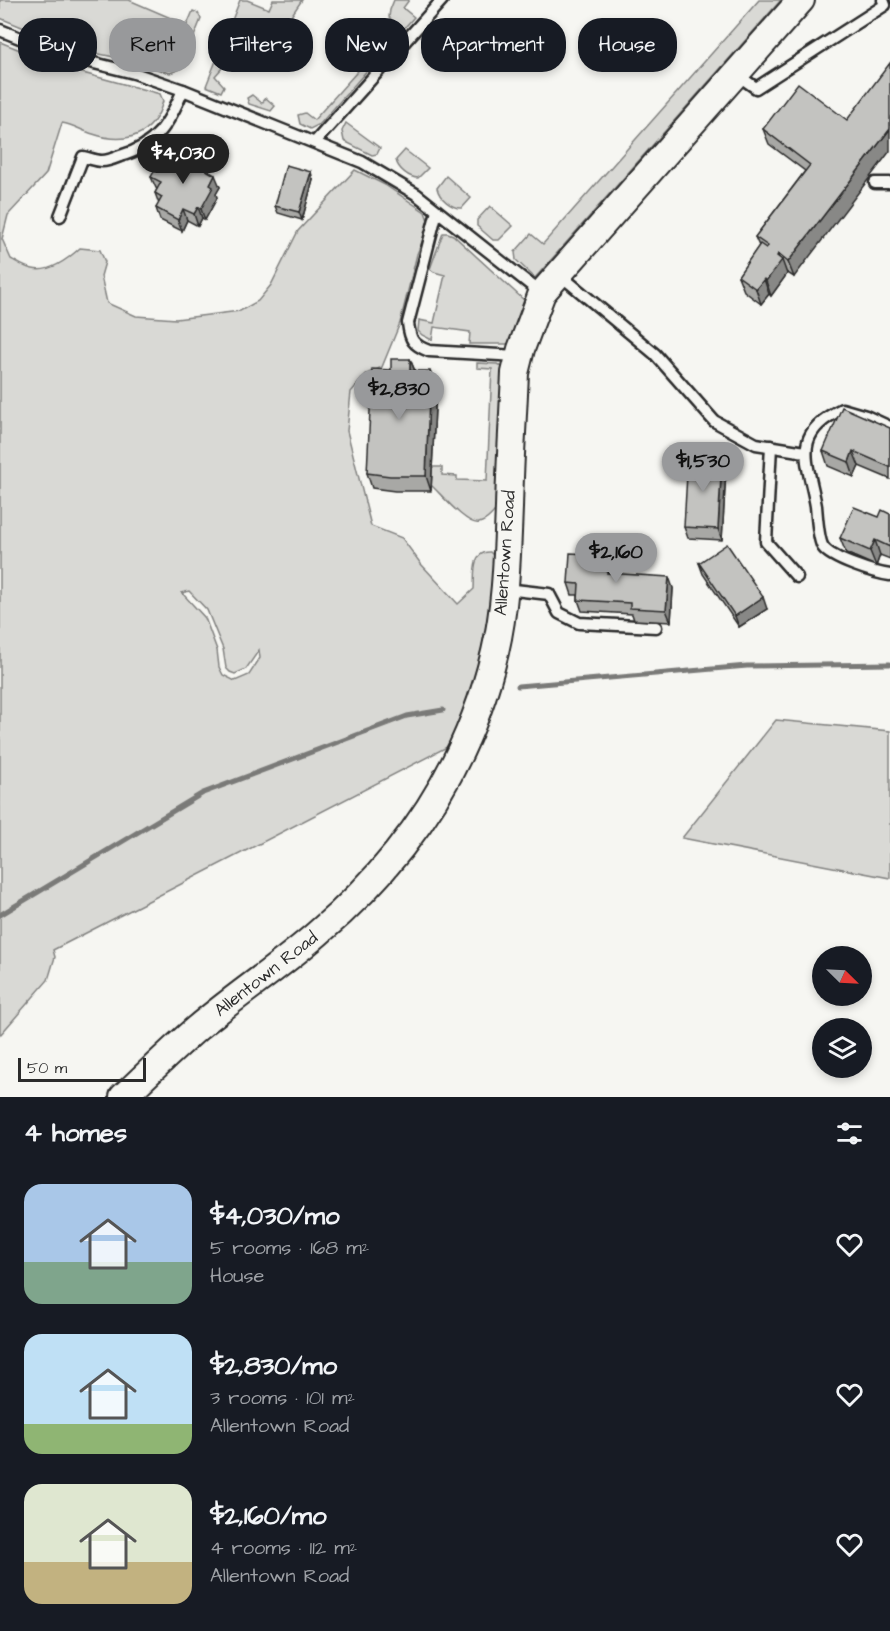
<!DOCTYPE html>
<html lang="en">
<head>
<meta charset="utf-8">
<style>
  body { margin:0; font-family:"Architects Daughter",sans-serif; background:#20242c; color:#f1f3f6; height:100vh; display:flex; flex-direction:column; font-size:22px; white-space:nowrap }
  * { box-sizing:border-box; margin:0 }
  p { font-size:20px; color:#9ea1a6 }
  .icon { flex:none; width:33px; height:33px; fill:none; stroke:currentColor; stroke-width:2; stroke-linecap:round; stroke-linejoin:round }
  .map { position:relative; height:1097px; overflow:hidden }
  .side { display:flex; flex-direction:column; background:#171b24; flex:1 }
  .side>* { flex:none }
  .guide { position:absolute; left:18px; top:18px; width:855px; height:54px; display:flex; gap:12px }
  .needle { width:39px; rotate:114deg }
  .tools { position:absolute; left:812px; top:946px; display:grid; gap:12px }
  .tools a { display:grid; place-items:center; width:60px; height:60px; border-radius:50%; background:#171b24; box-shadow:0 3px 9px #0003; font-size:30px }
  .scale { position:absolute; left:18px; bottom:15px; width:128px; box-sizing:border-box; padding-left:6px; border:3px solid #2b2b2b; border-top:0; font-size:16px; line-height:21px; white-space:nowrap; color:#2b2b2b; -webkit-text-stroke:4px #f6f6f2; paint-order:stroke }
  .price { position:absolute; translate:-50% -51px; padding:0 14px; border-radius:21px; background:#98999b; color:#111; font-size:20px; line-height:39px; filter:drop-shadow(0 2px 3px #0008) }
  .price::after { content:''; position:absolute; left:50%; top:36px; width:18px; height:14px; margin-left:-9px; background:inherit; clip-path:polygon(0 0,100% 0,50% 100%) }
  .price.selected { background:#222; color:#fff }
  ul { padding:0; list-style:none }
  li { display:flex; align-items:center; gap:18px; height:150px; padding:0 24px }
  li span { display:grid; place-items:center; flex:none; width:168px; height:120px; border-radius:18px; color:#555 }
  li>.icon { margin-inline-start:auto }
  span .icon { width:72px; height:72px; fill:#fffc; stroke-width:1 }
  li b { font-size:26px }
  h2 { display:flex; justify-content:space-between; align-items:center; height:72px; padding:0 24px; font-size:26px }
  .chip { padding:0 21px; border-radius:24px; background:#171b24; box-shadow:0 3px 9px #0003; font-size:21px; line-height:54px }
  .chip.selected { background:#98999b; color:#111 }
  .map>svg:first-child { display:block }
  .green { fill:#d9d9d5; stroke:#828280; stroke-width:1.5; fill-rule:evenodd }
  .lines { fill:none; stroke-linecap:round; stroke-linejoin:round }
  .stream { stroke:#7a7a78; stroke-width:5 }
  .service-casing { stroke:#2b2b2b; stroke-width:15 }
  .tertiary-casing { stroke:#2b2b2b; stroke-width:30 }
  .service { stroke:#f6f6f2; stroke-width:10 }
  .tertiary { stroke:#f6f6f2; stroke-width:26 }
  .wall { fill:#a8a8a5; stroke:#2b2b2b; stroke-width:1.5 }
  .shaded-wall { fill:#888886; stroke:#2b2b2b; stroke-width:1.5 }
  .building { fill:#c3c3c0; stroke:#2b2b2b; stroke-width:1.5 }
  .labels { text-anchor:middle; dominant-baseline:central; stroke-width:4.5; stroke-linejoin:round; paint-order:stroke }
  .street-label { font-size:18px; fill:#2b2b2b; stroke:#f6f6f2 }
</style>
</head>
<body>
<div class="map">
<svg width="890" height="1097" viewBox="0 0 890 1097">
  <rect width="100%" height="100%" fill="#f6f6f2"/>
  <filter id="ink" filterUnits="userSpaceOnUse"><feTurbulence type="fractalNoise" baseFrequency=".0167" numOctaves="2"/><feDisplacementMap in="SourceGraphic" scale="12" xChannelSelector="R" yChannelSelector="G"/><feConvolveMatrix kernelMatrix="1 2 1 2 8 2 1 2 1" color-interpolation-filters="sRGB"/></filter>
  <g filter="url(#ink)">
    <!-- green -->
    <g class="green">
      <polygon points="0,0 129,0 187,25 193,11 198,13 201,19 181,69 170,73 114,57 75,49 0,18"/>
      <polygon points="240,0 247,0 269,9 273,0 302,0 285,25 275,25 267,17 215,76 224,86 221,92 206,86"/>
      <polygon points="394,0 409,0 403,8 414,17 320,124 310,129 300,124 298,115 305,113 314,120 398,26 389,17 390,10"/>
      <polygon points="759,0 781,0 535,278 516,260 515,252 531,234 543,244"/>
      <path d="M0,42L68,69L160,94L163,101C154,136 126,145 93,134C82,131 74,125 62,123L46,174L8,215L2,239L11,259C17,262 25,268 33,269C50,273 68,259 80,248L100,250L105,262L101,276L107,303L136,316L176,319L240,311L258,301L271,285L298,231L355,170L385,185L425,212L428,220L427,230L417,254L400,323L382,367L366,374L351,392L347,431L371,526L402,538L421,564L458,604L474,589C475,575 471,551 490,552L496,558C488,623 478,688 447,747L53,950L55,957L48,980L0,1035ZM189,591L207,610L223,649L226,668L230,672L235,674L246,669L259,650L260,658L249,675L235,681L223,675L219,667L217,650L205,618L182,593Z"/>
      <polygon points="252,95 262,103 266,98 275,106 271,111 249,104 247,98"/>
      <polygon points="346,123 380,148 377,154 372,155 344,141 342,131"/>
      <path d="M405,150L428,168L418,178C409,178 398,169 396,160Z"/>
      <path d="M446,176L471,198L462,208C452,209 439,198 437,188Z"/>
      <polygon points="490,206 513,226 499,240 493,240 477,226 477,220"/>
      <polygon points="443,233 448,233 453,235 525,301 526,308 512,342 507,344 469,344 470,332 434,327 432,340 422,335 418,331 419,320 434,323 445,275 434,272 430,269"/>
      <path d="M477,363L497,364L506,369L500,504C495,511 488,521 479,523C467,526 440,493 431,485L432,467H442V475L457,476V480L487,481L492,369L477,368Z"/>
      <polygon points="776,720 890,731 890,878 682,838"/>
    </g>
    <g class="lines">
      <!-- stream -->
      <g class="stream">
        <polyline points="518,686 747,666 890,664"/>
        <polyline points="0,915 203,793 407,716 443,710"/>
      </g>
      <defs>
        <g id="service">
          <polyline points="0,30 62,55 134,73 183,90 362,162 416,194 541,293"/>
          <polyline points="736,74 756,88 885,5 883,0"/>
          <polyline points="315,142 442,0"/>
          <polyline points="875,183 890,183"/>
          <path d="M437,211L408,323C410,340 413,345 429,351L519,356"/>
          <path d="M60,216L83,157C89,158 96,161 102,161C108,161 115,158 120,156C157,146 169,123 183,90"/>
          <polyline points="559,274 655,354 714,421 756,444 805,452"/>
          <path d="M890,427L866,416L842,409C790,434 808,461 816,506C817,516 818,539 823,547C831,559 875,573 890,575"/>
          <polyline points="771,446 766,542 797,577"/>
          <polyline points="506,589 549,594 559,613 579,623 656,627"/>
        </g>
        <path id="tertiary" d="M123,1097C147,1074 171,1051 196,1029C235,996 278,968 317,934C406,859 468,766 495,652C506,605 507,557 509,508C510,463 513,418 515,373L521,349L542,293L801,0"/>
      </defs>
      <!-- service casing -->
      <use href="#service" class="service-casing"/>
      <!-- tertiary casing -->
      <use href="#tertiary" class="tertiary-casing"/>
      <!-- service -->
      <use href="#service" class="service"/>
      <!-- tertiary -->
      <use href="#tertiary" class="tertiary"/>
    </g>
    <!-- wall -->
    <g class="wall">
      <polygon points="847,120 794,277 786,272 787,274 771,296 769,294 761,304 744,291 738,276 759,246 755,237 805,171 769,144 763,129"/>
      <polygon points="169,166 208,166 210,172 220,187 216,194 217,198 205,220 202,218 198,226 187,220 182,231 160,220 156,208 159,204 155,193 157,189 156,188 151,177"/>
      <polygon points="313,180 302,220 278,213 275,206"/>
      <polygon points="410,359 415,371 436,386 431,491 395,491 372,488 367,473 391,370"/>
      <polygon points="890,428 890,479 859,466 854,477 828,466 823,451"/>
      <polygon points="726,470 722,540 688,538 684,527"/>
      <polygon points="890,514 890,559 880,555 876,566 846,553 840,538 879,517"/>
      <polygon points="699,563 767,609 739,627 703,574"/>
      <polygon points="612,567 612,573 673,588 671,622 634,620 632,614 582,611 578,600 578,595 572,595 568,583"/>
    </g>
    <!-- shaded-wall -->
    <g class="shaded-wall">
      <polygon points="890,129 890,151 794,277 788,262"/>
      <polygon points="311,172 313,180 302,220 299,212"/>
      <polygon points="215,175 220,187 216,194 217,198 205,220 201,209 210,185"/>
      <polygon points="198,207 202,218 198,226 194,214"/>
      <polygon points="183,209 187,220 182,231 178,220"/>
      <polygon points="778,254 780,262 782,260 787,274 771,296 766,281"/>
      <polygon points="764,279 769,294 761,304 756,289"/>
      <polygon points="410,359 416,374 410,371"/>
      <polygon points="430,371 436,386 431,491 426,476"/>
      <polygon points="853,451 859,466 854,477 849,462"/>
      <polygon points="722,459 726,470 722,540 718,529"/>
      <polygon points="875,540 880,555 876,566 870,551"/>
      <polygon points="608,555 612,567 611,584 607,573"/>
      <polygon points="669,577 673,588 671,622 666,610"/>
      <polygon points="763,597 767,609 739,627 735,616"/>
    </g>
    <!-- building -->
    <g class="building">
      <polygon points="890,63 890,129 788,262 778,254 777,256 782,260 766,281 764,279 756,289 738,276 760,244 766,248 768,246 755,237 810,165 763,129 798,83 847,120"/>
      <polygon points="178,150 208,166 206,170 215,175 210,185 213,187 201,209 198,207 194,214 183,209 178,220 156,208 162,197 155,193 161,182 151,177 160,161 169,166"/>
      <polygon points="286,165 311,172 299,212 275,206"/>
      <polygon points="391,359 410,359 410,371 430,371 426,476 390,476 367,473 372,369 391,370"/>
      <polygon points="842,407 890,428 890,467 853,451 849,462 823,451"/>
      <polygon points="688,457 722,459 718,529 684,527"/>
      <polygon points="854,507 879,517 882,510 890,514 890,547 875,540 870,551 840,538"/>
      <polygon points="727,544 763,597 735,616 699,563"/>
      <polygon points="570,553 608,555 607,573 669,577 666,610 630,608 630,603 578,600 579,584 568,583"/>
    </g>
  </g>
  <g class="labels">
    <!-- street labels -->
    <g class="street-label">
      <text transform="translate(505 553) rotate(-86)">Allentown Road</text>
      <text transform="translate(266 974) rotate(-38)">Allentown Road</text>
    </g>
  </g>
</svg>
<div class="tools">
<a><svg class="needle" viewBox="-14 -14 28 28"><path d="M0-13l5 13h-10z" fill="#e53935"/><path d="M0 13l5-13h-10z" fill="#9ea1a6"/></svg></a>
<a><svg class="icon" aria-label="layers" viewBox="0 0 24 24"><path d="M12 4l9 5-9 5-9-5zM3 14l9 5 9-5"/></svg></a>
</div>
<div class="scale">50 m</div>
<b class="price selected" style="left:183px;top:185px">$4,030</b>
<b class="price" style="left:399px;top:421px">$2,830</b>
<b class="price" style="left:703px;top:493px">$1,530</b>
<b class="price" style="left:616px;top:584px">$2,160</b>
<div class="guide">
<a class="chip">Buy</a>
<a class="chip selected">Rent</a>
<a class="chip">Filters</a>
<a class="chip">New</a>
<a class="chip">Apartment</a>
<a class="chip">House</a>
</div>
</div>
<section class="side">
<h2>4 homes<svg class="icon" aria-label="filters" viewBox="0 0 24 24"><path d="M4 7h16M4 17h16"/><circle cx="9" cy="7" r="2"/><circle cx="15" cy="17" r="2"/></svg></h2>
<ul>
<li><span style="background:linear-gradient(#a9c7e8 65%,#7fa58c 0)"><svg class="icon" aria-label="home" viewBox="0 0 24 24"><path d="M3 11l9-7 9 7M6 9v11h12V9"/></svg></span><div><b>$4,030/mo</b><p>5 rooms · 168 m²</p><p>House</p></div><svg class="icon" aria-label="heart" viewBox="0 0 24 24"><path d="M12 20l-8-8c-3-5 5-10 8-4 3-6 11-1 8 4z"/></svg></li>
<li><span style="background:linear-gradient(#bfe0f5 75%,#8fb573 0)"><svg class="icon" aria-label="home" viewBox="0 0 24 24"><path d="M3 11l9-7 9 7M6 9v11h12V9"/></svg></span><div><b>$2,830/mo</b><p>3 rooms · 101 m²</p><p>Allentown Road</p></div><svg class="icon" aria-label="heart" viewBox="0 0 24 24"><path d="M12 20l-8-8c-3-5 5-10 8-4 3-6 11-1 8 4z"/></svg></li>
<li><span style="background:linear-gradient(#dfe7d0 65%,#c2b280 0)"><svg class="icon" aria-label="home" viewBox="0 0 24 24"><path d="M3 11l9-7 9 7M6 9v11h12V9"/></svg></span><div><b>$2,160/mo</b><p>4 rooms · 112 m²</p><p>Allentown Road</p></div><svg class="icon" aria-label="heart" viewBox="0 0 24 24"><path d="M12 20l-8-8c-3-5 5-10 8-4 3-6 11-1 8 4z"/></svg></li>
</ul>
</section>
</body>
</html>
